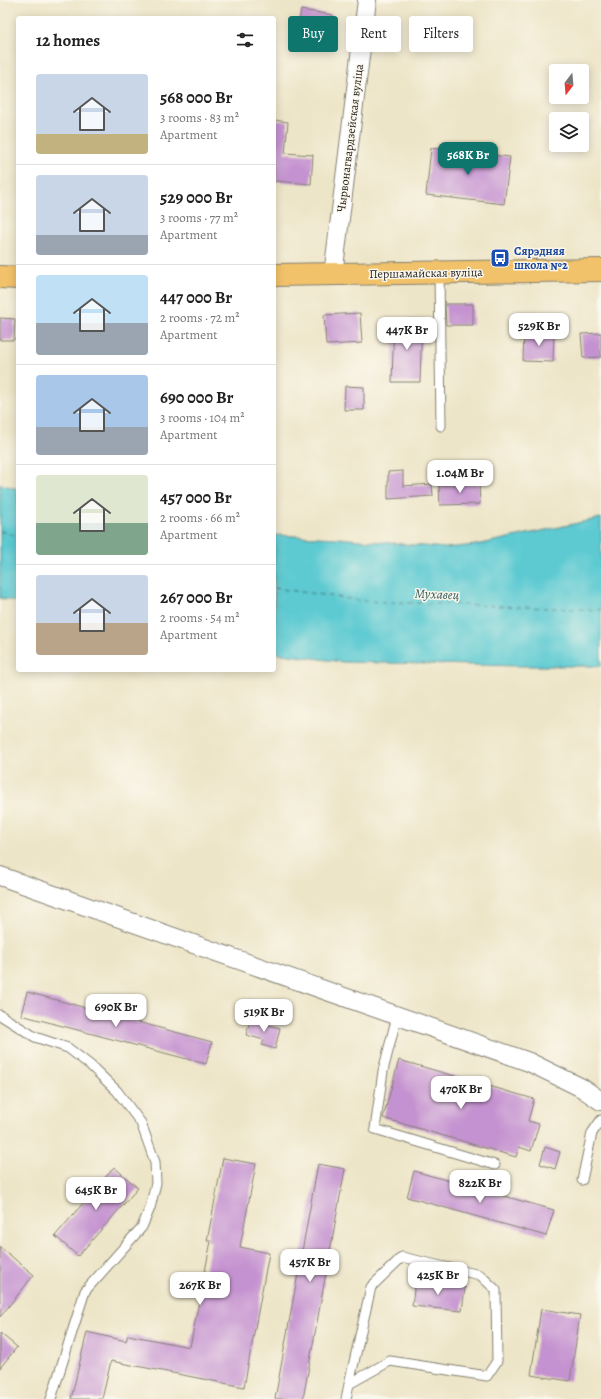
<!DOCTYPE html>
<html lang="en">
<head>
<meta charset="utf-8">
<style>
  body { margin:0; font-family:Alegreya,serif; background:#f2f2f2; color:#222; height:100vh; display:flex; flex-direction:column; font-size:15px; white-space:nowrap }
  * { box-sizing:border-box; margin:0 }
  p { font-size:13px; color:#767676 }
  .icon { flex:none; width:22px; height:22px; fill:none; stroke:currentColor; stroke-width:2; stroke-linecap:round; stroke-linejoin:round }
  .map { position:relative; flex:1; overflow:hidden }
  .panel { position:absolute; left:16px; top:16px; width:260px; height:656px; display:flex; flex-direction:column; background:#fff; border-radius:4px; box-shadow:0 2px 10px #0003 }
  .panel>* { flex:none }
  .hud { position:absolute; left:288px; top:16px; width:253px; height:36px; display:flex; gap:8px }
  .needle { width:26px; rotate:196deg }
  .controls { position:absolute; left:549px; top:64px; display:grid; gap:8px }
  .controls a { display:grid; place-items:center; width:40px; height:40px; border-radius:4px; background:#fff; box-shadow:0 2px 10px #0003; font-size:20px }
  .price { position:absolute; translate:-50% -34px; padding:0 9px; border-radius:8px; background:#fff; color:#222; font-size:13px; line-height:26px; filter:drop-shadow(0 1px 2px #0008) }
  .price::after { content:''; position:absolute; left:50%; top:24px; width:12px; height:9px; margin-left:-6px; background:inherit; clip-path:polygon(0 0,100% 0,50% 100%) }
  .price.current { background:#0f766e; color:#fff }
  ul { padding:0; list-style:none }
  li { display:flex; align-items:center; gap:12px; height:100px; padding:0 20px }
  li+li { border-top:1px solid #e0e0e0 }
  li span { display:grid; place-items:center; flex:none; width:112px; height:80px; border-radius:4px; color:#555 }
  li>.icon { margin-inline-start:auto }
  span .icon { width:48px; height:48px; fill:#fffc; stroke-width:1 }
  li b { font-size:17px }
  h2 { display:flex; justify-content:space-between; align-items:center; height:48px; padding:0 20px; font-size:17px }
  .pill { padding:0 14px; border-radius:4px; background:#fff; box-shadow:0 2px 10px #0003; font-size:14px; line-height:36px }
  .pill.current { background:#0f766e; color:#fff }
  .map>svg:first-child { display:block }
  .water { fill:#5dcad2; stroke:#3c7377 }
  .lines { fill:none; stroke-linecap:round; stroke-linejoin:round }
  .ferry { stroke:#33595c; stroke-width:1; stroke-dasharray:5 4; stroke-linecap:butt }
  .building { fill:#c492d0 }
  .lane-casing { stroke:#848072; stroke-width:11 }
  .street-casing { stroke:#848072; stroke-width:20 }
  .primary-casing { stroke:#848072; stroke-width:24 }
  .lane { stroke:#fff; stroke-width:9 }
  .street { stroke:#fff; stroke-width:18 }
  .primary { stroke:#f2c26a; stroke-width:22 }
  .labels { text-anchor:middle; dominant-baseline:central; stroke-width:3; stroke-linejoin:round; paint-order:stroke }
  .street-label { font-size:12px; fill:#1c1c1c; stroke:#fbf7ec }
  .transit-label { font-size:12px; font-weight:bold; fill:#164399; stroke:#fbf7ec; text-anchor:start }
  .water-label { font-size:13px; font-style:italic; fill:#33595c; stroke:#fbf7ec }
</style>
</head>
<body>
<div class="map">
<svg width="601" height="1399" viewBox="0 0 601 1399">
  <rect width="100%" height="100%" fill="#fbf7ec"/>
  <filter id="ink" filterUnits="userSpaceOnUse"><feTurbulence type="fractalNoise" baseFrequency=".025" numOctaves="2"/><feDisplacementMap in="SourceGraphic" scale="8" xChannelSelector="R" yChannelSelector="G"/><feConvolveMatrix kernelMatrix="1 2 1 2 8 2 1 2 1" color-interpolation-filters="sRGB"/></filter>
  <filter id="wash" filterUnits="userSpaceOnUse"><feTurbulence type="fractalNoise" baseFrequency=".012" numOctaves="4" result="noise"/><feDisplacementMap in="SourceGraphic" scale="16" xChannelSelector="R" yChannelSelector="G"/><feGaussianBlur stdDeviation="0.9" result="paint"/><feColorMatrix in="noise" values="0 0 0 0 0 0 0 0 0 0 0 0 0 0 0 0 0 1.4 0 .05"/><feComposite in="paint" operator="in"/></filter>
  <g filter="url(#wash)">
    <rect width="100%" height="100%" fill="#ede5c7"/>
    <!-- water -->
    <g class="water">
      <polygon points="0,484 18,489 18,602 0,598"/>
      <polygon points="601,518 601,666 518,666 343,662 274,653 274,535 338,538 445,548 476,545"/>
    </g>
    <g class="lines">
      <!-- ferry -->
      <g class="ferry">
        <polyline points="0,531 18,536"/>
        <polyline points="274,588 365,601 601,610"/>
      </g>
    </g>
    <g id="blocks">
      <!-- building -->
      <g class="building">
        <polygon points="301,10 333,15 330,34 298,28"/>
        <polygon points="274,120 288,122 285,153 313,155 311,184 274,181"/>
        <polygon points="431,148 510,157 504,204 426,195"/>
        <polygon points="445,304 473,304 473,325 446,325"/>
        <polygon points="360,313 362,343 326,345 324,315"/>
        <polygon points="0,318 15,319 14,340 0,340"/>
        <polygon points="394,320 422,320 420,382 392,382"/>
        <polygon points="524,333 554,333 553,362 523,361"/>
        <polygon points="601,333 601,357 583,358 581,334"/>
        <polygon points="345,386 364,387 364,410 344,410"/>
        <polygon points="403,471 403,486 432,484 433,496 388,499 388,472"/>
        <polygon points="479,484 480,504 440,505 439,485"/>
        <polygon points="27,992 212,1042 206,1064 21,1015"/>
        <polygon points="250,1020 280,1028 275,1049 262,1045 264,1040 246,1035"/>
        <polygon points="399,1060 534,1099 528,1121 539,1124 531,1151 519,1147 516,1157 383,1118"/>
        <polygon points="545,1147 560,1152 555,1169 540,1164"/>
        <polygon points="223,1158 256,1164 240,1247 269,1253 244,1387 111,1361 102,1399 71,1399 87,1332 126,1341 128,1335 190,1347 211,1241 207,1241"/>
        <polygon points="318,1164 345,1169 303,1399 275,1399"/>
        <polygon points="114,1167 138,1188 78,1256 55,1236"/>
        <polygon points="414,1171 554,1210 546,1236 407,1197"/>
        <polygon points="0,1247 34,1275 0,1317"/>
        <polygon points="415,1282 465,1287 462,1311 412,1306"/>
        <polygon points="541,1309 580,1315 570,1381 531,1375"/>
        <polygon points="0,1333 17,1347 0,1368"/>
      </g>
    </g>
  </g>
  <g filter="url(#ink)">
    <use href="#blocks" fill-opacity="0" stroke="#848072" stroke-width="1"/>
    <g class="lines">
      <defs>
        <g id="lane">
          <polyline points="439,273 441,426"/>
          <polyline points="0,1015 35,1037 68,1048 90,1065 117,1091 141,1123 155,1162 156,1183 150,1208 142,1227 85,1291 51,1399"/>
          <polyline points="397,1016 383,1071 375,1129 495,1165"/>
          <polyline points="582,1180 592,1133 601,1120"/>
          <polyline points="346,1399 349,1384 371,1287 402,1257 480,1275 496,1290 497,1361 487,1376 390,1361 349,1384"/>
        </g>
        <g id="street">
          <polyline points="333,275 367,0"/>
          <polyline points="0,876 529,1062 582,1088 601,1101"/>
        </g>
        <g id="primary">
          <polyline points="274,275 601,270"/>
          <polyline points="0,277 18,278"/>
        </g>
      </defs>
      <!-- lane casing -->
      <use href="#lane" class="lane-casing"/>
      <!-- street casing -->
      <use href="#street" class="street-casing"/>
      <!-- primary casing -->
      <use href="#primary" class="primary-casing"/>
      <!-- lane -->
      <use href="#lane" class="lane"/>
      <!-- street -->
      <use href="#street" class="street"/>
      <!-- primary -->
      <use href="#primary" class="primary"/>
    </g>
  </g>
  <!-- icons -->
  <defs>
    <symbol id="bus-square" viewBox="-11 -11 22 22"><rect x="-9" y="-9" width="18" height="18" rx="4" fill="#1a4fb4" stroke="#fbf7ec"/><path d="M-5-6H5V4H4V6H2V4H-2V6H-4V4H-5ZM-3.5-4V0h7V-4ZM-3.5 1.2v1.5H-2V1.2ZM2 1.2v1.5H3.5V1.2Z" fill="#fff"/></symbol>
  </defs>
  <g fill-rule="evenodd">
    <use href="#bus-square" x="489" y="247" width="22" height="22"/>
  </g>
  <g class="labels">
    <!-- street labels -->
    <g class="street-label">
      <text transform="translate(350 138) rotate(-83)">Чырвонагвардзейская вуліца</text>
      <text transform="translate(426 273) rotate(-1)">Першамайская вуліца</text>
    </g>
    <!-- transit labels -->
    <g class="transit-label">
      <text x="514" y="251">Сярэдняя<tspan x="514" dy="14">школа №2</tspan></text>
    </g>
    <!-- water labels -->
    <g class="water-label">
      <text transform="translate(437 594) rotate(2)">Мухавец</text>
    </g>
  </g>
</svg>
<div class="controls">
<a><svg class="needle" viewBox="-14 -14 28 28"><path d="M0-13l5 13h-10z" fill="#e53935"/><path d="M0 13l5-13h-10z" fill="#767676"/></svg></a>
<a><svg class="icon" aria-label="layers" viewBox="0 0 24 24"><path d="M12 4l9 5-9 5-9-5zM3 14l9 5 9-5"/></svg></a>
</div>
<b class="price current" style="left:468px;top:176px">568K Br</b>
<b class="price" style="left:539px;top:347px">529K Br</b>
<b class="price" style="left:407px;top:351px">447K Br</b>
<b class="price" style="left:460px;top:494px">1.04M Br</b>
<b class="price" style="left:116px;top:1028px">690K Br</b>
<b class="price" style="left:264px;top:1033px">519K Br</b>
<b class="price" style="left:461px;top:1110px">470K Br</b>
<b class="price" style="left:480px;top:1204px">822K Br</b>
<b class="price" style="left:96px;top:1211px">645K Br</b>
<b class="price" style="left:310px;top:1283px">457K Br</b>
<b class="price" style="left:438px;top:1296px">425K Br</b>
<b class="price" style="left:200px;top:1306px">267K Br</b>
<div class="hud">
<a class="pill current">Buy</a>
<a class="pill">Rent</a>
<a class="pill">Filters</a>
</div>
<section class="panel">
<h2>12 homes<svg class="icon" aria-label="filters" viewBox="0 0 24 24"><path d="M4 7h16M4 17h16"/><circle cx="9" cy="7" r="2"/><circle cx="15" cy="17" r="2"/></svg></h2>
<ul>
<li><span style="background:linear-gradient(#c9d6e8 75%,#c2b280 0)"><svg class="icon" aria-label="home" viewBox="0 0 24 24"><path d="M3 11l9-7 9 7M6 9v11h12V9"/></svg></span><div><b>568 000 Br</b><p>3 rooms · 83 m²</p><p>Apartment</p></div></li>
<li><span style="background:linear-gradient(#c9d6e8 75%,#9aa5b1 0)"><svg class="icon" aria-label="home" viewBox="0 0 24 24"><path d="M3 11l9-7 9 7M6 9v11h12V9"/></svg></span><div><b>529 000 Br</b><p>3 rooms · 77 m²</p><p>Apartment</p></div></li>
<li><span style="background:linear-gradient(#bfe0f5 60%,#9aa5b1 0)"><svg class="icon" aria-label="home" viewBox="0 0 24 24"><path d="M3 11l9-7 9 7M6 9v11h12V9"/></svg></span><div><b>447 000 Br</b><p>2 rooms · 72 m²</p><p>Apartment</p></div></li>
<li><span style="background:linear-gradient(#a9c7e8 65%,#9aa5b1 0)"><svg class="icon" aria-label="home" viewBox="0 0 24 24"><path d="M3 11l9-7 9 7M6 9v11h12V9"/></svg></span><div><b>690 000 Br</b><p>3 rooms · 104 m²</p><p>Apartment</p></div></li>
<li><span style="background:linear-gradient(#dfe7d0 60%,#7fa58c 0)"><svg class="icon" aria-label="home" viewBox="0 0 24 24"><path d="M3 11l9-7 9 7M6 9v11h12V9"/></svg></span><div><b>457 000 Br</b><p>2 rooms · 66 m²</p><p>Apartment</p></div></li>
<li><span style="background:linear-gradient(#c9d6e8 60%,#b9a48a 0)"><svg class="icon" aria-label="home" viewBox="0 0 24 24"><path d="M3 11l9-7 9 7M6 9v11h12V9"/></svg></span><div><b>267 000 Br</b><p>2 rooms · 54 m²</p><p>Apartment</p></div></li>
</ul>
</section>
</div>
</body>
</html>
